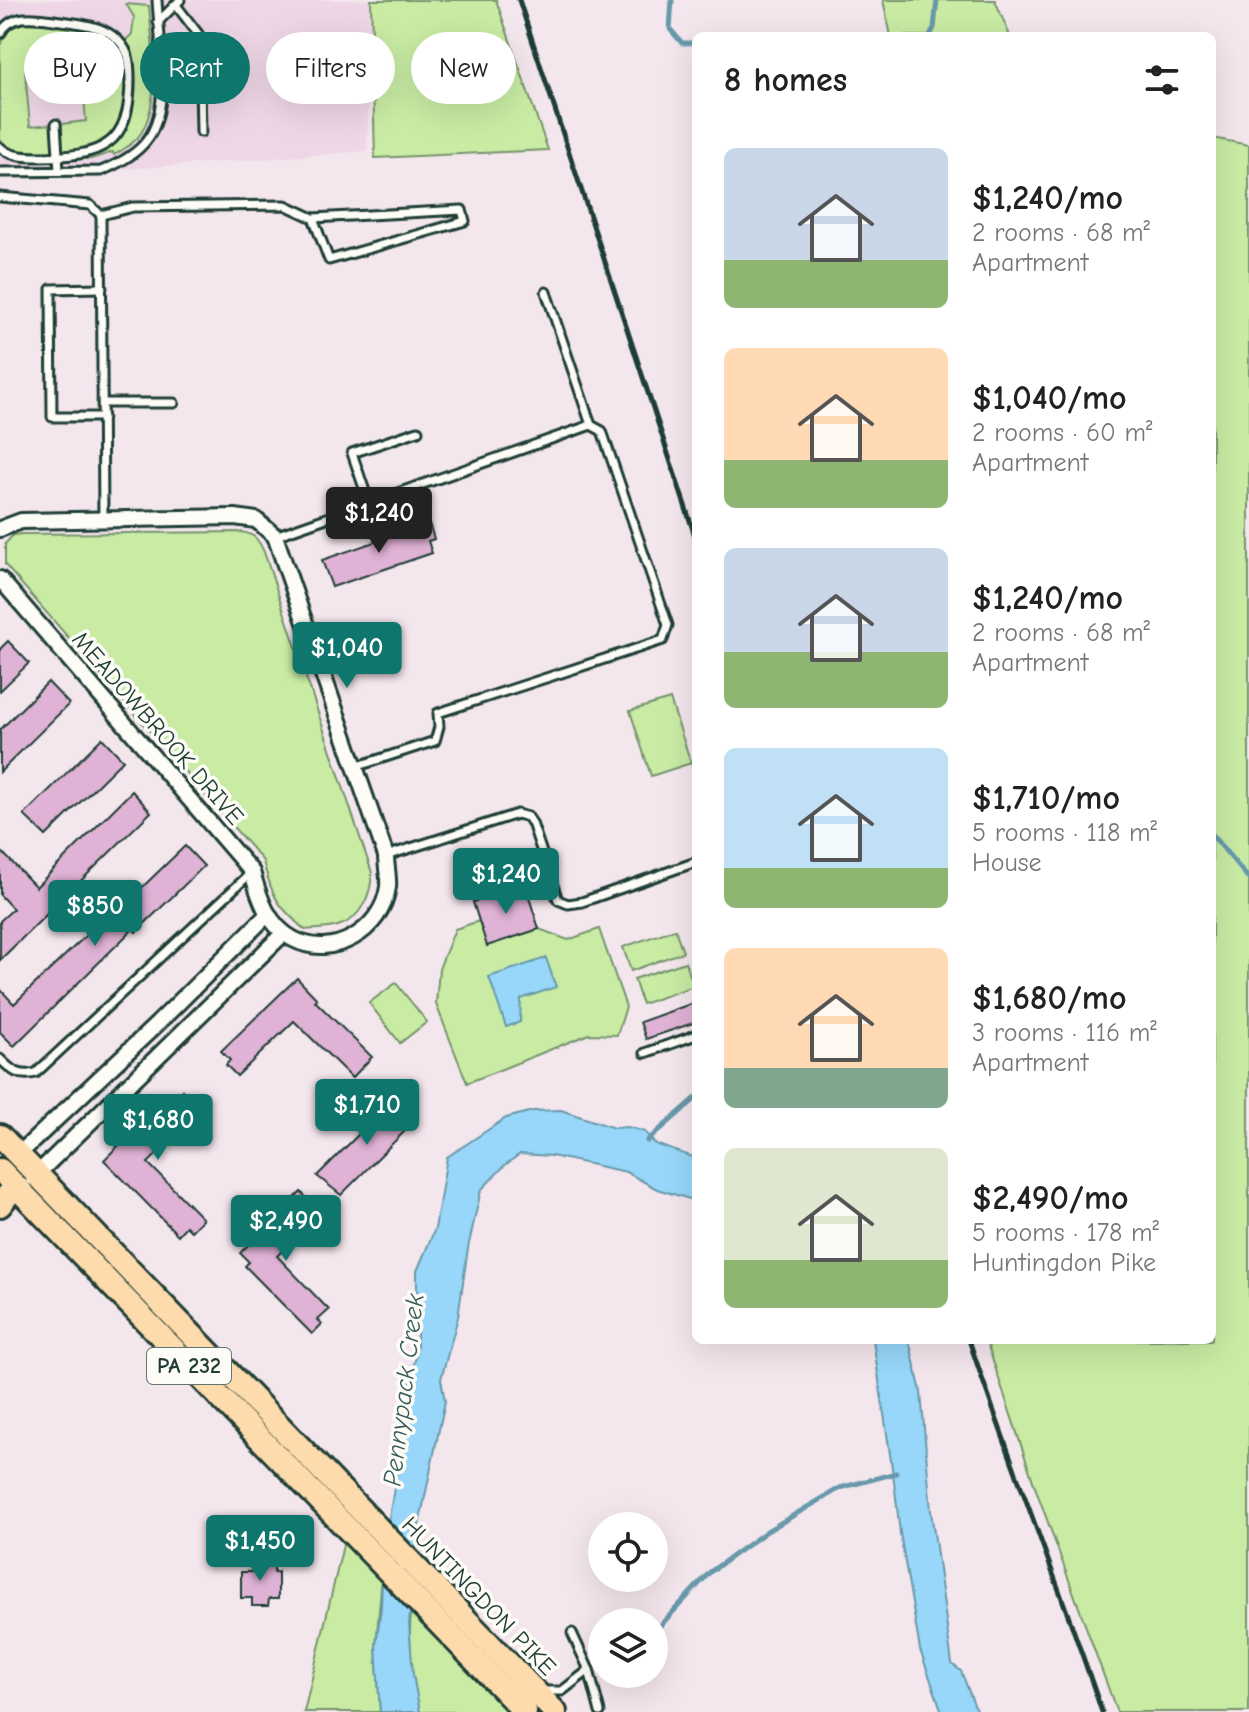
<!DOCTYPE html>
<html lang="en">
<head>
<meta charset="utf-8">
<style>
  body { margin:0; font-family:"Comic Neue",sans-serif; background:#f6f6f6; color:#222; height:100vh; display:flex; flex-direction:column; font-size:30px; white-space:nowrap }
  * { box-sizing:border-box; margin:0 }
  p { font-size:26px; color:#767676 }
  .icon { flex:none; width:44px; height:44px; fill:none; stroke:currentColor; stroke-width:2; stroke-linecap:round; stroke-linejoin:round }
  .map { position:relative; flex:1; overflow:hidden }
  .panel { position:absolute; left:692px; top:32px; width:524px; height:1312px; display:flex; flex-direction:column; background:#fff; border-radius:12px; box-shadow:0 8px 32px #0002 }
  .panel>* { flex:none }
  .banner { position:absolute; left:24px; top:32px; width:548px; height:72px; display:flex; gap:16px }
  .buttons { position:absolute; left:588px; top:1512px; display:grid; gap:16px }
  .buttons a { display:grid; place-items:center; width:80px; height:80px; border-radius:50%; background:#fff; box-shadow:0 8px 32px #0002; font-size:40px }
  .price { position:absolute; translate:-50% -68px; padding:0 18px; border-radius:8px; background:#0f766e; color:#fff; font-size:26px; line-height:52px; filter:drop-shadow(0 2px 4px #0008) }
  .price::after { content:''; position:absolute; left:50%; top:48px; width:24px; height:18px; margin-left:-12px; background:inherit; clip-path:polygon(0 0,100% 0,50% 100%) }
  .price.on { background:#222; color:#fff }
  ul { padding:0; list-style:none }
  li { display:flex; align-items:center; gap:24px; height:200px; padding:0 32px }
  li span { display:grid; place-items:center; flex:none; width:224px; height:160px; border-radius:12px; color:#555 }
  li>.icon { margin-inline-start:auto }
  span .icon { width:96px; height:96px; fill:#fffc; stroke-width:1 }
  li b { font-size:34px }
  h2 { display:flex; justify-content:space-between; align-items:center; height:96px; padding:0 32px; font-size:34px }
  .chip { padding:0 28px; border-radius:36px; background:#fff; box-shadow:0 8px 32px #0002; font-size:28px; line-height:72px }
  .chip.on { background:#0f766e; color:#fff }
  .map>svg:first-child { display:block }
  .built { fill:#eed6e6 }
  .green { fill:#c9eba4; stroke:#74946c; stroke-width:2 }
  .water { fill:#98d7f9; stroke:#6899aa; stroke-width:2 }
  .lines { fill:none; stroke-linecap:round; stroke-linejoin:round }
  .stream { stroke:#6899aa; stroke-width:5 }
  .building { fill:#e0b2d5; stroke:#1f3d34; stroke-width:2 }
  .service-casing { stroke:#1f3d34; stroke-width:13 }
  .minor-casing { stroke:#1f3d34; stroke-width:20 }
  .primary-casing { stroke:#1f3d34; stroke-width:28 }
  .service { stroke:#fdfcf7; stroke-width:7 }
  .minor { stroke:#fdfcf7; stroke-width:14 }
  .primary { stroke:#fedbac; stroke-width:22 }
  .rail { stroke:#1f3d34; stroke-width:5 }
  .labels { text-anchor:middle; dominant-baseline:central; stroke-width:7; stroke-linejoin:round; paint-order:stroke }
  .shield { fill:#fdfcf7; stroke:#62766e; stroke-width:2 }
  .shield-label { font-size:22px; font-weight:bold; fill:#1f3d34 }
  .street-label { font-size:24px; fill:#1f3d34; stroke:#fdfcf7 }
  .water-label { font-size:26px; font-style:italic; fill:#375c5b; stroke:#fdfcf7 }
</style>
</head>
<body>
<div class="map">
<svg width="1249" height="1712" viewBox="0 0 1249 1712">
  <rect width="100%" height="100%" fill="#f4e6ed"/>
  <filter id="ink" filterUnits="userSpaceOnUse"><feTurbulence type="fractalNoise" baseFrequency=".0125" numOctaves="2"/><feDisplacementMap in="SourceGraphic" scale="16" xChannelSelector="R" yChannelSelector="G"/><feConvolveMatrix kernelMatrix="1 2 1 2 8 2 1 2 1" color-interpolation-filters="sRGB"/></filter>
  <g filter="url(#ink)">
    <!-- built -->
    <polygon class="built" points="0,0 372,0 367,151 101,171 0,172"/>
    <!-- green -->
    <g class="green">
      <polygon points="371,0 496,0 548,150 375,158"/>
      <polygon points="883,0 995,0 1010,36 891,36"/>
      <path d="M126,4L149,6C152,43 162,105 139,136C133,144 123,150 114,155L113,152L91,159H71C83,157 97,155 107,149C138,130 144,69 124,42L132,34L134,17Z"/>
      <path d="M46,22C67,26 94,28 111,40C136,58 132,118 110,137C98,147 79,150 63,154L61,124L86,121L81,65L25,71L30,126L53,124L54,154C36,153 12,156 0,140V46L8,28L13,23Z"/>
      <polygon points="1212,138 1249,145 1249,1712 1117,1712 1034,1484 986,1340 1212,1340"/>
      <path d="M241,532C255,534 258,539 264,552L372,873C371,895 361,919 338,926C328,929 315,929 305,930C277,905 272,897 263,861L5,565V544L13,535L22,534Z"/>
      <polygon points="670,699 691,763 651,776 630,711"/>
      <polygon points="525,885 539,929 568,940 599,929 626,1007 617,1035 589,1034 467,1083 436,1004 439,969 455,929 479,921 473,902"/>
      <polygon points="675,929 683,952 631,971 623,947"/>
      <polygon points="685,962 694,986 642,1004 634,979"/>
      <polygon points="396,983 427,1022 400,1043 369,1003"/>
      <polygon points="347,1528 383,1565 376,1645 380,1712 304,1712"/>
      <path d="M412,1595L525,1712H420C410,1675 408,1634 412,1595Z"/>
    </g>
    <!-- water -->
    <g class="water">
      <polygon points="546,958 556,987 521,999 520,1022 506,1027 489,977"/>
      <polygon points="561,1110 614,1128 628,1127 645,1132 655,1144 696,1158 696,1201 657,1189 626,1172 552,1156 520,1154 505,1165 481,1190 468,1248 458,1317 441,1379 445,1401 418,1530 409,1624 413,1675 420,1712 380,1712 376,1645 381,1608 383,1552 399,1460 406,1399 417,1351 417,1271 435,1229 447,1157 506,1118 533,1111"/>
      <polygon points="873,1340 909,1340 921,1392 931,1511 952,1664 961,1671 977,1712 942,1712 920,1650 900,1533 894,1481"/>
    </g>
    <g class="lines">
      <!-- stream -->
      <g class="stream">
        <polyline points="672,0 670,29 682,43 696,43"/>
        <polyline points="930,36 934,28 937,0"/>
        <polyline points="1212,835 1249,879"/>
        <polyline points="647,1141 696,1098"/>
        <polyline points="657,1629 710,1572 767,1531 840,1488 896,1473"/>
      </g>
    </g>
    <!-- building -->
    <g class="building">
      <polygon points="429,523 434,539 428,541 432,553 332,587 322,560"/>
      <polygon points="8,641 29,663 0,691 0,649"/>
      <polygon points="48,682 69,704 0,772 0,730"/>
      <polygon points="102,738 123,760 46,836 24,815"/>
      <polygon points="132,791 151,812 0,960 0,921 13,909 0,895 0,850 36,887"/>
      <polygon points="185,846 204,866 136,932 133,929 14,1046 0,1032 0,989 14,1004 98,924 101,927"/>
      <polygon points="525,885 539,929 487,946 473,902"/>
      <polygon points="297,978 317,999 315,1001 372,1057 352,1078 294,1021 237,1076 226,1065 230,1060 221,1051"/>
      <polygon points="696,1002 696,1022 646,1039 640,1022"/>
      <polygon points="182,1090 191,1099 195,1095 206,1107 148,1163 203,1219 191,1231 186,1226 178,1235 104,1160 125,1139 128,1142"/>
      <polygon points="395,1098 416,1120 341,1195 317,1176"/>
      <polygon points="301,1192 310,1202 307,1205 318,1216 277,1256 329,1310 318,1320 322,1324 312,1334 245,1266 249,1262 240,1253"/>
      <polygon points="253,1560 274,1560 274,1573 278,1572 278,1599 269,1599 268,1606 252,1606 252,1598 241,1598 241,1572 253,1572"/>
    </g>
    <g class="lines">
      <defs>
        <g id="service">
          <polyline points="176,5 199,35 201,132"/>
          <polyline points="158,22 180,0"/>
          <path d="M0,34C11,13 33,17 54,20C73,23 97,24 113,36C129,48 130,60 130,79C130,146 102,156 40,157C26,157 10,157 0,147"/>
          <polyline points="56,124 59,171"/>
          <path d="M0,172L101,171C118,164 136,155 147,140C172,108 159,39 157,0"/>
          <polyline points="0,197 90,205 101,215"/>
          <polyline points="101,215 133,207 285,205 313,218 462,210 465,221 329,260 313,218"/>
          <polyline points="101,215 103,520"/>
          <polyline points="102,288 51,289 52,417 103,417"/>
          <polyline points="103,403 174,403"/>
          <polyline points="369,503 352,453 418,431"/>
          <polyline points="275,536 591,425"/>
          <polyline points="355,767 435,741 439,727 438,713 663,640 668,625 602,431 591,425 546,292"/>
          <polyline points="386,856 517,814 528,817 532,823 558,900 568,904 582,902 696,862"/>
          <polyline points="645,1053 696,1035"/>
          <path d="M0,1059C12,1071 19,1077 36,1073L252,872"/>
          <polyline points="572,1633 589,1670 600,1712"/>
          <polyline points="543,1691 562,1691 589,1670"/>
        </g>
        <g id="minor">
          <path d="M0,529L21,521L235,517L256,520L275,536L386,856C386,866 389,878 388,887C382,931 332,960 293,939C268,926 259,897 252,872L0,579"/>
          <polyline points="18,1160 18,1155 157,1024 267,915"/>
          <polyline points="33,1178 284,933"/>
        </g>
        <g id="primary">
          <polyline points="0,1136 555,1712"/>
          <polyline points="0,1170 525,1712"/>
          <polyline points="0,1205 15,1186"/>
        </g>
      </defs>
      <!-- service casing -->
      <use href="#service" class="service-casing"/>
      <!-- minor casing -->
      <use href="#minor" class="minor-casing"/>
      <!-- primary casing -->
      <use href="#primary" class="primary-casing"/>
      <!-- service -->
      <use href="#service" class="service"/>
      <!-- minor -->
      <use href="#minor" class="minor"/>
      <!-- primary -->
      <use href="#primary" class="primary"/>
      <!-- rail -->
      <g class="rail">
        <polyline points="519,0 696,539"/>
        <path d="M969,1340C1011,1465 1060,1587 1102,1712"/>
      </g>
    </g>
  </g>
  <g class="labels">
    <!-- shield labels -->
    <rect class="shield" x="147" y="1348" width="84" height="36" rx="6"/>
    <g class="shield-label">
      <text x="189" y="1366">PA 232</text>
    </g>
    <!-- street labels -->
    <g class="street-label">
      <text transform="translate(158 728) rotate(49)">MEADOWBROOK DRIVE</text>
      <text transform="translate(479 1596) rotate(46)">HUNTINGDON PIKE</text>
    </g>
    <!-- water labels -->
    <g class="water-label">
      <text transform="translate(404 1390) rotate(-83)">Pennypack Creek</text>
    </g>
  </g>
</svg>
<div class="buttons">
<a><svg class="icon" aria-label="locate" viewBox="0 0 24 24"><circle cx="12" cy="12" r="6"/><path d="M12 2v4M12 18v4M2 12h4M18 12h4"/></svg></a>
<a><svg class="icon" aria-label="layers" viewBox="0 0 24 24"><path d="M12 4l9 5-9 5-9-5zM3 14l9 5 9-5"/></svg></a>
</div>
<b class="price on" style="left:379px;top:555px">$1,240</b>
<b class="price" style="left:347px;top:690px">$1,040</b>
<b class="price" style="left:506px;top:916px">$1,240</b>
<b class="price" style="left:95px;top:948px">$850</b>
<b class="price" style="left:367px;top:1147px">$1,710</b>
<b class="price" style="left:158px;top:1162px">$1,680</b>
<b class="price" style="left:286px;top:1263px">$2,490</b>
<b class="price" style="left:260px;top:1583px">$1,450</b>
<div class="banner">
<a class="chip">Buy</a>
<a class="chip on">Rent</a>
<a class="chip">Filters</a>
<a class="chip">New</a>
</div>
<section class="panel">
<h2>8 homes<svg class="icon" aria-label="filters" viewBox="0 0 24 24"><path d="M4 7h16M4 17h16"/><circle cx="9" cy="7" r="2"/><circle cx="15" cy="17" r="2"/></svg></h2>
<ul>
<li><span style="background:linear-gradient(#c9d6e8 70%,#8fb573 0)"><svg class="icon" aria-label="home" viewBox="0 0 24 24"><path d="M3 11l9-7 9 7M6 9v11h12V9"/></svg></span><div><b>$1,240/mo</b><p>2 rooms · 68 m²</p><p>Apartment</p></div></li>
<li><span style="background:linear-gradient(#ffd9b3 70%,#8fb573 0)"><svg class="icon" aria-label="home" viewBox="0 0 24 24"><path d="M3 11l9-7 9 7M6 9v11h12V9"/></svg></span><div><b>$1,040/mo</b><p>2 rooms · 60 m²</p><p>Apartment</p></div></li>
<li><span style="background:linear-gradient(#c9d6e8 65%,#8fb573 0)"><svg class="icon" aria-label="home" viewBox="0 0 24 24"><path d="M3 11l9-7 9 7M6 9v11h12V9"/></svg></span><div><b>$1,240/mo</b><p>2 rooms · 68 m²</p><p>Apartment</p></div></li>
<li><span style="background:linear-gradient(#bfe0f5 75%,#8fb573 0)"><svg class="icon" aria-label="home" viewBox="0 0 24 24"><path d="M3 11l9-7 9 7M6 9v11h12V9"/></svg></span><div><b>$1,710/mo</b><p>5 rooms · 118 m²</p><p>House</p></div></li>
<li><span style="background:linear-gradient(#ffd9b3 75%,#7fa58c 0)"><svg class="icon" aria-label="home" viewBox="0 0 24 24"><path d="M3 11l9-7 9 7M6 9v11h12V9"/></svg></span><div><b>$1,680/mo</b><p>3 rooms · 116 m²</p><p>Apartment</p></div></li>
<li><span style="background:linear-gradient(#dfe7d0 70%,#8fb573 0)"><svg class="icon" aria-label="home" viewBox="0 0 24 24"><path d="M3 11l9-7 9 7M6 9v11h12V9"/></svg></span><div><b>$2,490/mo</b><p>5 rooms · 178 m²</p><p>Huntingdon Pike</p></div></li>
</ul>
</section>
</div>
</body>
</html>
